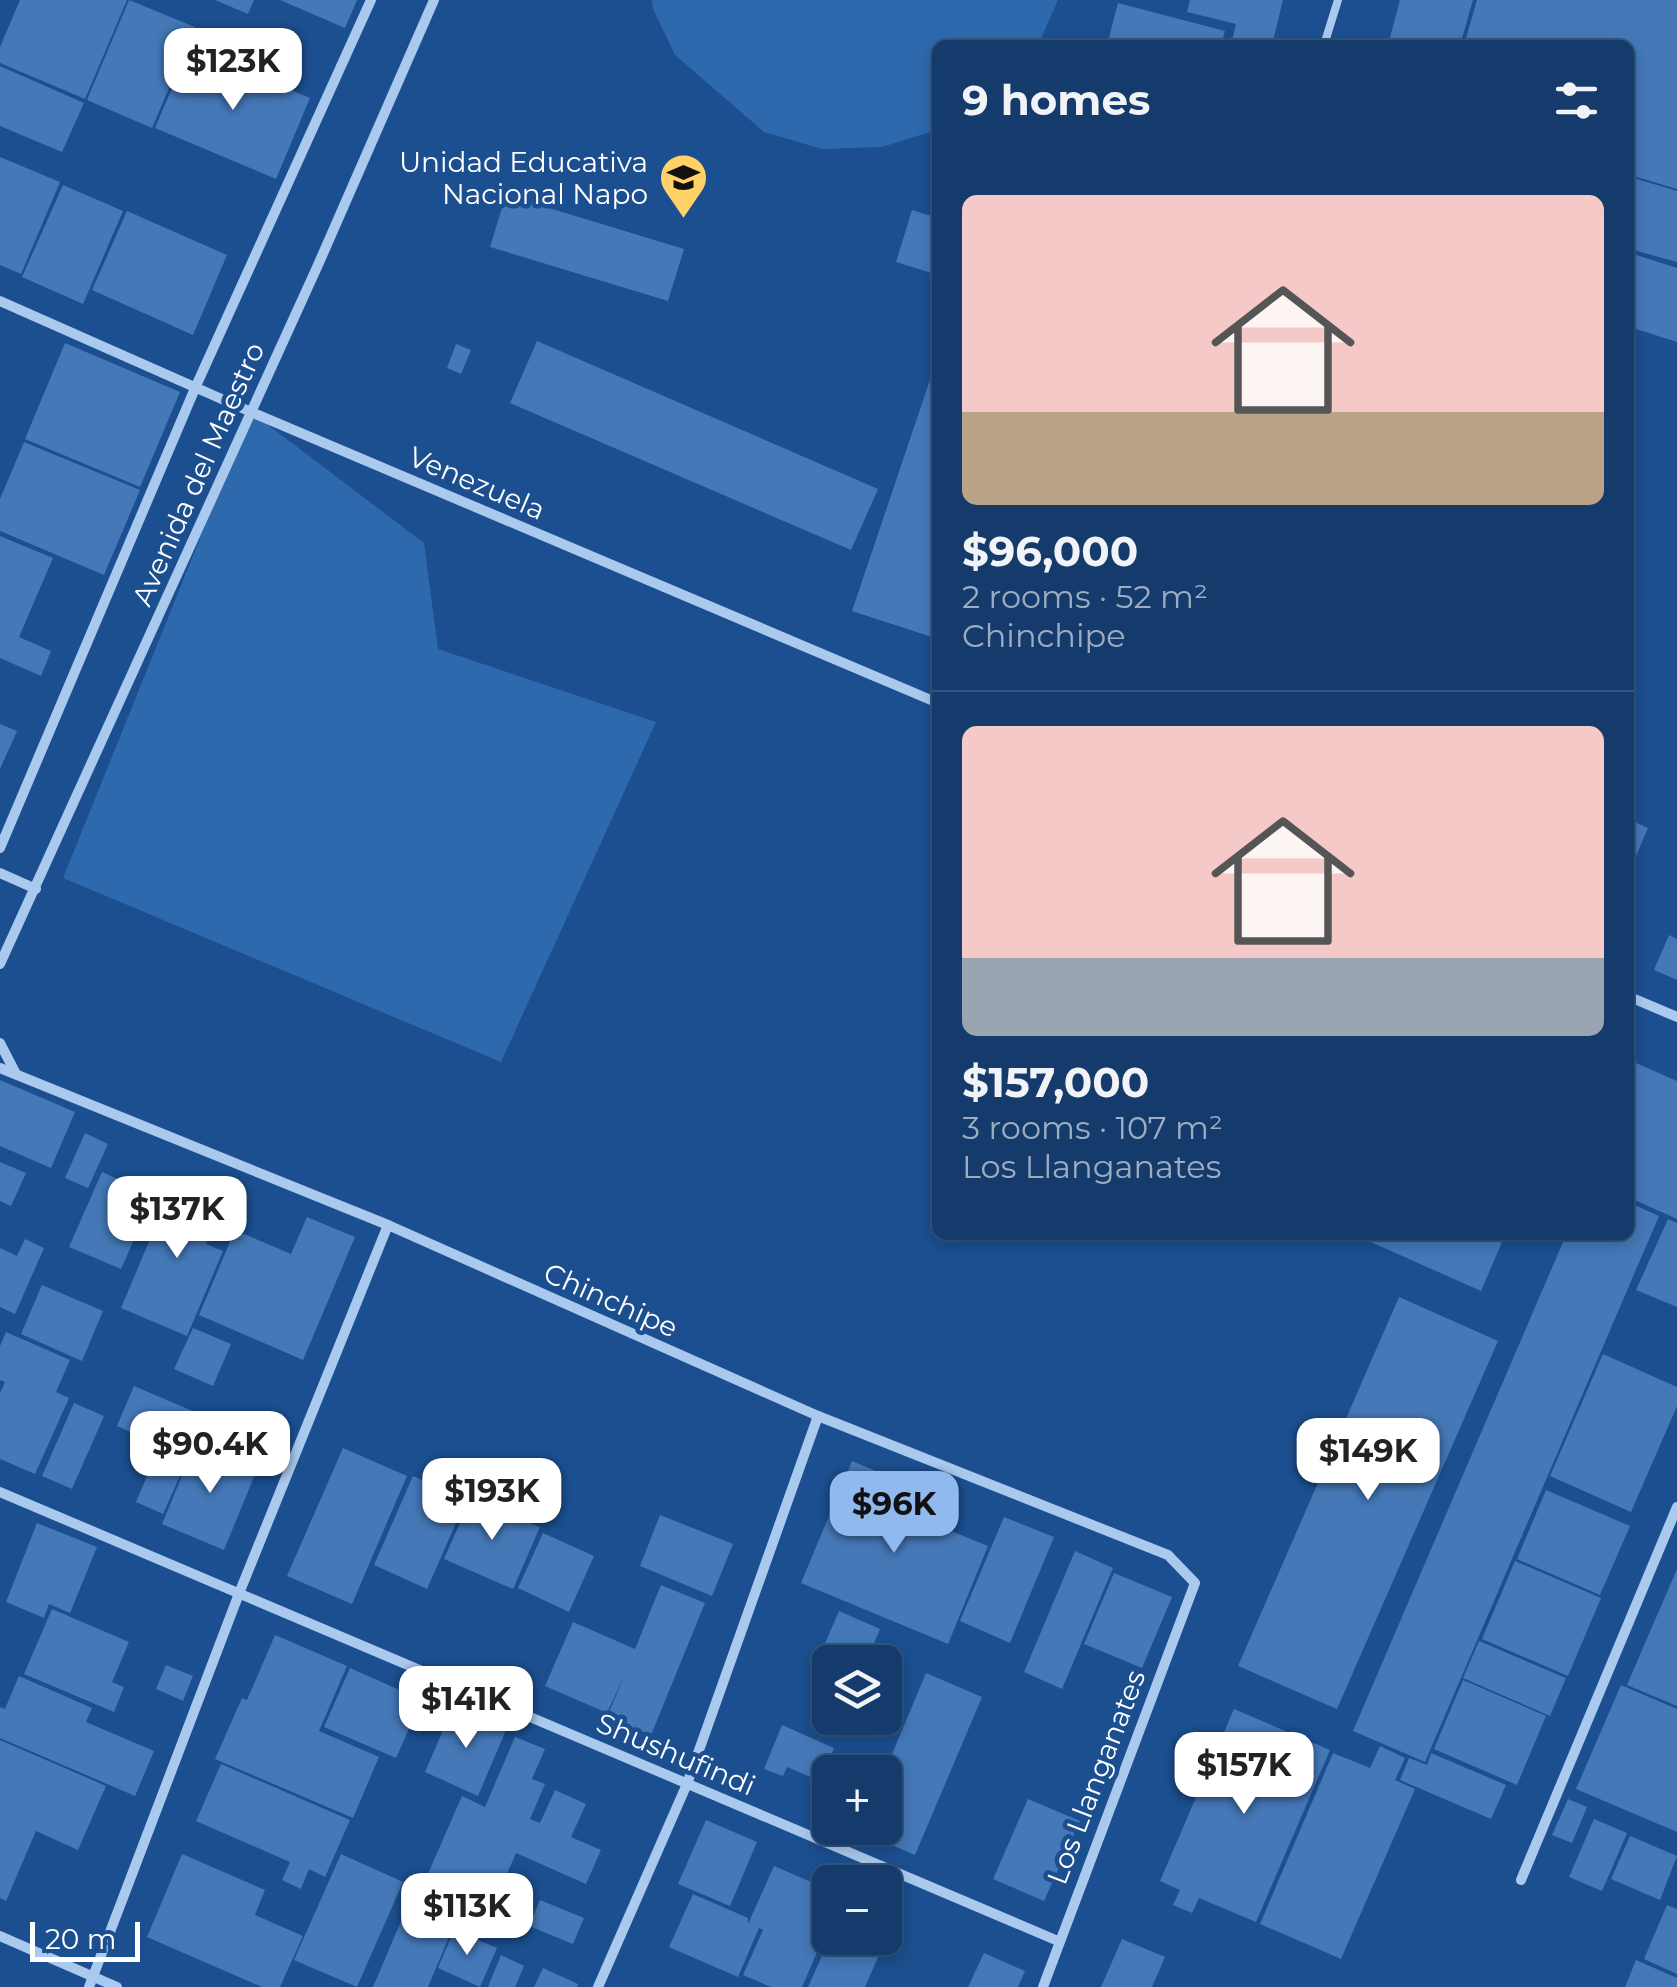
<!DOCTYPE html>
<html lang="en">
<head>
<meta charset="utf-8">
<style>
  body { margin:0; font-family:Montserrat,sans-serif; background:#1d4271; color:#f1f3f6; height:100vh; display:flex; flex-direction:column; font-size:38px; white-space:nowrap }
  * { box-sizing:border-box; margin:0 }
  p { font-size:32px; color:#9dadc1 }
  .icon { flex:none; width:55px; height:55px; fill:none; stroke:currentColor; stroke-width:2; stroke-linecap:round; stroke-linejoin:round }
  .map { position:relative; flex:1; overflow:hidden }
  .details { position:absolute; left:932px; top:40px; width:702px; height:1200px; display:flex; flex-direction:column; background:#143b6b; border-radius:15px; box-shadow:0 5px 15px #0003,0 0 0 2px #33557e }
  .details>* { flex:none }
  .controls { position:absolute; left:812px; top:1645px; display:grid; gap:20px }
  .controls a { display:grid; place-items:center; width:90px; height:90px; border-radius:15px; background:#143b6b; box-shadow:0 5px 15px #0003,0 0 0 2px #33557e; font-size:50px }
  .scale { position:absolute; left:30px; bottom:25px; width:110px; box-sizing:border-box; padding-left:10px; border:5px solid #fff; border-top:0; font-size:28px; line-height:35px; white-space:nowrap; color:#fff; -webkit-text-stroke:8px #1b4f8f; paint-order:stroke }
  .price { position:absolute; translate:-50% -85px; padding:0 22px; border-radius:20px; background:#fff; color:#222; font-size:32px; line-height:65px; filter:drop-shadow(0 2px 5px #0008) }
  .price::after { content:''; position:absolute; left:50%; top:60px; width:30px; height:22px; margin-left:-15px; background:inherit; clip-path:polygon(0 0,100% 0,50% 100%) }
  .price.selected { background:#90b9f0; color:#111 }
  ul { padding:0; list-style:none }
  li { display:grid; align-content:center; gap:20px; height:530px; padding:0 30px }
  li+li { border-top:2px solid #33557e }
  li span { display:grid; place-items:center; height:310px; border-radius:15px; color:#555 }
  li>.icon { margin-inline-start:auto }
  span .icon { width:180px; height:180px; fill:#fffc; stroke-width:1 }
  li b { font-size:42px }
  h2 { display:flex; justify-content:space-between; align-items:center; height:120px; padding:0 30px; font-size:42px }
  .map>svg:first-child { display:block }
  .green { fill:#2e69ad }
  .building { fill:#4478b7 }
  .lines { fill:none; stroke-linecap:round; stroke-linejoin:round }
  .service { stroke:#a9c9ee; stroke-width:8 }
  .minor { stroke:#a9c9ee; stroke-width:10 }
  .labels { text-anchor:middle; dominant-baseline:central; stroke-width:9; stroke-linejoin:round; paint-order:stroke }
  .poi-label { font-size:28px; fill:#fff; stroke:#1b4f8f; text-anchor:end }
  .street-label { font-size:28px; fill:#fff; stroke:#1b4f8f }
</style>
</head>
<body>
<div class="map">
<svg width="1677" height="1987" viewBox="0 0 1677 1987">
  <rect width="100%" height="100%" fill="#1b4f8f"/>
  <!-- green -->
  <g class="green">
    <polygon points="652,0 1058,0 1038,45 938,45 937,130 882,147 822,149 764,132 675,55 653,9"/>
    <polygon points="251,412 424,543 438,649 656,722 501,1062 63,878"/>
  </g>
  <!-- building -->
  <g class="building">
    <polygon points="20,0 127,0 85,99 0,63 0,47"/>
    <polygon points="129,0 195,27 152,128 87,100"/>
    <polygon points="215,0 254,0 248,14"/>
    <polygon points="280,0 357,0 345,28"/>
    <polygon points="1190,0 1283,0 1272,45 1231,45 1236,24 1187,12"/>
    <polygon points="1400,0 1473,0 1460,45 1388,45"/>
    <polygon points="1477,0 1677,0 1677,189 1630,175 1630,45 1464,45"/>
    <polygon points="1118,3 1225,31 1221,45 1107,45"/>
    <polygon points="189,48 310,98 276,179 155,128"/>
    <polygon points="0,66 84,103 62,152 0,126"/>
    <polygon points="0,157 60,182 21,274 0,265"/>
    <polygon points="1630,177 1677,191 1677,262 1630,249"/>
    <polygon points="63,185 123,211 83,304 22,277"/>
    <polygon points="506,195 684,249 668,301 490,247"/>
    <polygon points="912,210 938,218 938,275 896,262"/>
    <polygon points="127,211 227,255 193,335 92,290"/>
    <polygon points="1630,253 1677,268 1677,342 1630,327"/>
    <polygon points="537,341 878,489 851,550 510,403"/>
    <polygon points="65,343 180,392 140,487 25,439"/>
    <polygon points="456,344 471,350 461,374 447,368"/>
    <polygon points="938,356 938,639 852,611"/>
    <polygon points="24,442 140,490 104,575 0,531 0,499"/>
    <polygon points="0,536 53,558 19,637 51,651 41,676 0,658"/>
    <polygon points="0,724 17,731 0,769"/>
    <polygon points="1630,820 1648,828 1630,870"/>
    <polygon points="1669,935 1677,939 1677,980 1654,970"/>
    <polygon points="1636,1063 1677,1081 1677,1219 1630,1198 1630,1077"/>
    <polygon points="0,1080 75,1112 51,1168 0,1146"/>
    <polygon points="85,1133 108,1144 88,1188 65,1178"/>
    <polygon points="0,1162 26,1173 11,1206 0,1201"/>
    <polygon points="102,1172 154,1195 121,1269 69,1247"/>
    <polygon points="175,1180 224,1201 206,1244 223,1251 187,1336 121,1308"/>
    <polygon points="1630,1203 1659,1216 1425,1762 1353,1731 1566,1235 1630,1235"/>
    <polygon points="307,1217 355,1237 303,1360 199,1315 235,1230 291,1254"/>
    <polygon points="1668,1219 1677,1223 1677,1307 1636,1290"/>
    <polygon points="1355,1235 1505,1235 1481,1291"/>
    <polygon points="25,1239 44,1248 15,1314 0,1307 0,1248 17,1256"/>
    <polygon points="42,1285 103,1311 82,1361 21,1334"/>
    <polygon points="1399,1297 1498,1341 1337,1709 1238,1666"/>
    <polygon points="193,1328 231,1344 213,1386 174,1369"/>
    <polygon points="6,1332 70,1360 56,1392 69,1398 35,1474 0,1459 0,1393 5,1382 0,1380 0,1346"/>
    <polygon points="1603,1354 1677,1387 1677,1406 1631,1512 1550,1476"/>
    <polygon points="134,1386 202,1415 184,1456 117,1426"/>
    <polygon points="74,1403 104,1416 72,1489 42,1476"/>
    <polygon points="196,1442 258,1467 224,1550 162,1524"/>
    <polygon points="159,1448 187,1460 163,1514 136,1502"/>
    <polygon points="343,1448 407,1476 352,1604 287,1576"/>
    <polygon points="852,1461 929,1493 919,1518 988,1546 948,1644 801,1583"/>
    <polygon points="413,1476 466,1500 427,1589 374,1565"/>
    <polygon points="1546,1490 1630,1526 1600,1595 1517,1559"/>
    <polygon points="471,1498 540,1527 513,1589 444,1559"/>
    <polygon points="660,1515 733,1544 712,1596 640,1566"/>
    <polygon points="1004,1517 1054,1537 1010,1643 960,1621"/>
    <polygon points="37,1523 97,1547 70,1613 49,1604 44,1618 6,1602"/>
    <polygon points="543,1533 594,1556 569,1612 518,1588"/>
    <polygon points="1075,1551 1113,1568 1062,1689 1024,1672"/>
    <polygon points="1515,1561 1601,1598 1568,1676 1482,1639"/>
    <polygon points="1677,1569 1677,1706 1627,1685"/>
    <polygon points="1114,1573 1172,1597 1142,1668 1084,1644"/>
    <polygon points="661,1585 705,1603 651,1735 607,1717 625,1674 607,1713 545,1686 573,1622 635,1649"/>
    <polygon points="52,1609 129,1642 112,1682 124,1687 114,1712 24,1674"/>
    <polygon points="839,1611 880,1629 866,1662 830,1662 830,1676 814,1669"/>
    <polygon points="275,1635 347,1666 319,1731 379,1757 353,1818 215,1759 242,1698 247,1700"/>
    <polygon points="1479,1641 1566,1678 1550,1716 1463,1678"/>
    <polygon points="166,1665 193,1676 183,1701 156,1689"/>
    <polygon points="350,1668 422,1700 396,1758 324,1727"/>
    <polygon points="926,1673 982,1697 915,1855 860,1831 861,1828 885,1828 885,1771"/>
    <polygon points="19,1676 92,1708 86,1722 154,1751 135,1796 0,1738 0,1707 5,1709"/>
    <polygon points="1463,1680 1546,1716 1517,1785 1434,1749"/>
    <polygon points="1621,1685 1677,1709 1677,1832 1576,1789"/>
    <polygon points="453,1707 506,1730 478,1796 425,1772"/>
    <polygon points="1234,1709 1330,1750 1256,1922 1199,1898 1192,1913 1173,1905 1180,1890 1160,1881"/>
    <polygon points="782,1725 834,1748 820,1781 787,1767 783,1776 764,1769"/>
    <polygon points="515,1737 545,1749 532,1779 545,1784 530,1819 540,1823 555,1790 586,1804 571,1837 601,1850 586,1884 516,1853 500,1890 467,1876 456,1899 423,1885 462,1796 485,1807"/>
    <polygon points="0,1740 106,1786 78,1850 36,1831 6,1901 0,1898"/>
    <polygon points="1380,1746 1405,1758 1395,1780 1415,1789 1341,1959 1260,1924 1333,1753 1370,1768"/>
    <polygon points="1431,1753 1506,1785 1491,1819 1400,1780 1409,1758 1427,1765"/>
    <polygon points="221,1764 350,1820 325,1877 309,1869 301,1889 282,1880 290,1862 196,1821"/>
    <polygon points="1028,1799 1080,1821 1044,1901 993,1879"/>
    <polygon points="1568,1799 1587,1807 1572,1843 1552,1835"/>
    <polygon points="1594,1819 1627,1833 1602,1891 1569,1877"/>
    <polygon points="706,1820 757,1842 730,1906 678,1884"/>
    <polygon points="1630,1836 1677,1856 1660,1900 1611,1879"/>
    <polygon points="182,1854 265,1890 255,1915 303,1936 280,1987 262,1987 147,1937"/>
    <polygon points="341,1854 403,1882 357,1987 294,1960"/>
    <polygon points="774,1866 830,1890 830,1922 802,1987 771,1987 743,1975 763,1930 759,1928 738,1977 669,1947 693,1894 748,1918 748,1924"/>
    <polygon points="416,1886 462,1906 428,1987 373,1987"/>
    <polygon points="540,1900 584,1918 573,1944 529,1926"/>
    <polygon points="1667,1905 1677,1909 1677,1974 1644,1959"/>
    <polygon points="454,1930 497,1948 480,1987 438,1968"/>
    <polygon points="885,1930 889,1932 865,1987 808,1987 830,1938 885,1938"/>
    <polygon points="1122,1939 1165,1957 1152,1987 1101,1987"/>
    <polygon points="984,1953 1025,1971 1018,1987 968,1987"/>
    <polygon points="501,1955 524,1966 515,1987 488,1987"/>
    <polygon points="1636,1960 1677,1978 1677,1987 1625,1987"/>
    <polygon points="543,1968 578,1984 577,1987 534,1987"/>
  </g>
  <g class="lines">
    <!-- service -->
    <polyline class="service" points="1324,45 1338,0"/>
    <!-- minor -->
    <g class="minor">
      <polyline points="0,301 251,412 938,703"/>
      <polyline points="0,848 196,386 371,0"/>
      <polyline points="0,873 36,889"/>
      <polyline points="0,964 318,265 434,0"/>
      <polyline points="1630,997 1677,1017"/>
      <polyline points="0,1043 16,1074"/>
      <polyline points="0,1068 388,1225 818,1416 1168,1555 1195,1583 1043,1987"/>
      <polyline points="0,1492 1058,1941"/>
      <polyline points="1521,1880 1677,1507"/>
      <polyline points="0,1936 117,1987"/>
      <polyline points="89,1987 240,1591 388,1225"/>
      <polyline points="598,1987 687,1784 818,1416"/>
    </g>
  </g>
  <!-- icons -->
  <defs>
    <symbol id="school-pin" viewBox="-11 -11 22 30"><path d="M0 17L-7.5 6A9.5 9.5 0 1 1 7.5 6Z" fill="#ffd166" stroke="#1b4f8f"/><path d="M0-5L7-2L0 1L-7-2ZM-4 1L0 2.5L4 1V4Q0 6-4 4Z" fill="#111"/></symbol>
  </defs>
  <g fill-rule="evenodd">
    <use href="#school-pin" x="656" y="150" width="55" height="75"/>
  </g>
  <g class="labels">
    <!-- poi labels -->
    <g class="poi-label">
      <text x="648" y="162">Unidad Educativa<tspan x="648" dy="32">Nacional Napo</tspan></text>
    </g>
    <!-- street labels -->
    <g class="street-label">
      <text transform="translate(198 474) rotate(-66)">Avenida del Maestro</text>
      <text transform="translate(477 483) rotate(23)">Venezuela</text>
      <text transform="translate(611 1300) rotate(24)">Chinchipe</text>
      <text transform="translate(676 1754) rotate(23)">Shushufindi</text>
      <text transform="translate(1096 1777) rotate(-69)">Los Llanganates</text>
    </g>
  </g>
</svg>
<div class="controls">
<a><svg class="icon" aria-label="layers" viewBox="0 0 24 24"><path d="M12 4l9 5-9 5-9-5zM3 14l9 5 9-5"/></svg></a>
<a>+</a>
<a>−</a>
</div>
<div class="scale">20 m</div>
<b class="price" style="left:233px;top:113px">$123K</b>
<b class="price" style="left:177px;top:1261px">$137K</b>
<b class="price" style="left:210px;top:1496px">$90.4K</b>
<b class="price" style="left:1368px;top:1503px">$149K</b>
<b class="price" style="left:492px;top:1543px">$193K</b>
<b class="price selected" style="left:894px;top:1556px">$96K</b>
<b class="price" style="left:466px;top:1751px">$141K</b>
<b class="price" style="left:1244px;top:1817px">$157K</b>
<b class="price" style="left:467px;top:1958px">$113K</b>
<section class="details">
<h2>9 homes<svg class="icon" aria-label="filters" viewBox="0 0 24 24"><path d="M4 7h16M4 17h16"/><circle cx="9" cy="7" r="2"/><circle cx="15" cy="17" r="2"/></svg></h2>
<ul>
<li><span style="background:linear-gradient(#f6c9c9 70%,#b9a48a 0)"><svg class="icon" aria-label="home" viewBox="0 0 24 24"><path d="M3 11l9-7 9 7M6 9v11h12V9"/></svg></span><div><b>$96,000</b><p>2 rooms · 52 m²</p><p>Chinchipe</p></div></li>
<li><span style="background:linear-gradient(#f6c9c9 75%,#9aa5b1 0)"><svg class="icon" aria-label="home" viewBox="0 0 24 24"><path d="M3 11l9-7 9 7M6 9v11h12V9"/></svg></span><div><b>$157,000</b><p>3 rooms · 107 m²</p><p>Los Llanganates</p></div></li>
</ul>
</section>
</div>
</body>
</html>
